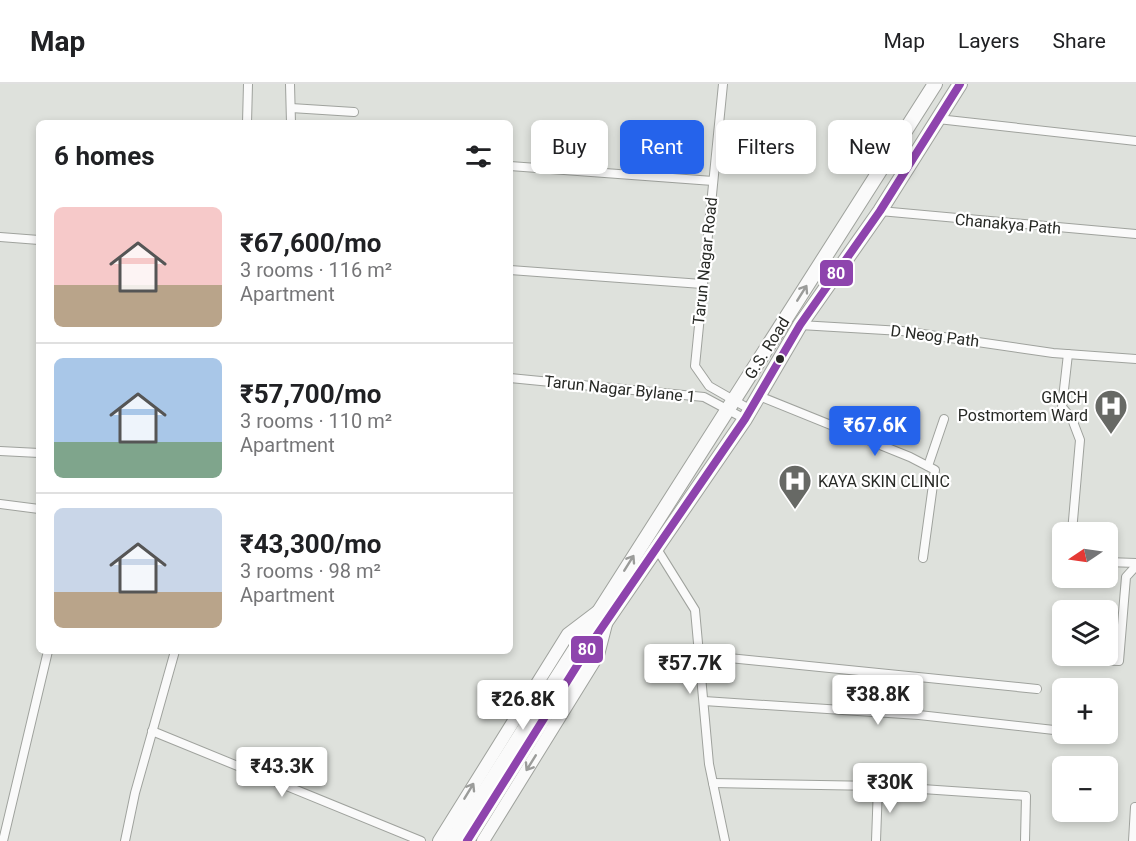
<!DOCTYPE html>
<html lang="en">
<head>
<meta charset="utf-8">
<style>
  body { margin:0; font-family:Roboto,sans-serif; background:#f6f6f6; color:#202124; height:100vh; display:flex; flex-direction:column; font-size:22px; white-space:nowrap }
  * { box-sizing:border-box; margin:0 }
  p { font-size:20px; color:#757577 }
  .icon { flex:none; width:33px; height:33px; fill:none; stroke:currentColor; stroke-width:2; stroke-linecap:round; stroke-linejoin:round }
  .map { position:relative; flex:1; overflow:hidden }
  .sheet { position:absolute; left:36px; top:36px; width:477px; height:534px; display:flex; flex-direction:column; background:#fff; border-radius:9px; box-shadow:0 3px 9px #0003 }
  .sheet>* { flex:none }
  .hud { position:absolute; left:531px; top:36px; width:514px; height:54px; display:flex; gap:12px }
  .needle { width:39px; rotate:257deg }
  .fabs { position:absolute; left:1052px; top:438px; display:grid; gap:12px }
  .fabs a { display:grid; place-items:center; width:66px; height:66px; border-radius:9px; background:#fff; box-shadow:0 3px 9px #0003; font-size:30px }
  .price { position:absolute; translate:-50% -51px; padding:0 14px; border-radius:6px; background:#fff; color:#222; font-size:20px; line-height:39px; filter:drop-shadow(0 2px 3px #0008) }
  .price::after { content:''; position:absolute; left:50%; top:36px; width:18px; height:14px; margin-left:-9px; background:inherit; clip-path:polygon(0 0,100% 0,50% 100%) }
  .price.active { background:#2563eb; color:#fff }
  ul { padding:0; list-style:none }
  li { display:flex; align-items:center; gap:18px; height:150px; padding:0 18px }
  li+li { border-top:2px solid #e0e0e0 }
  li span { display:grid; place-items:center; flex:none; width:168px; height:120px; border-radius:9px; color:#555 }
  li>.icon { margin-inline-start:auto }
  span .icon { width:72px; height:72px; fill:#fffc; stroke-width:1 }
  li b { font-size:26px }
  h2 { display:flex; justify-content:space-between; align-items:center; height:72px; padding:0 18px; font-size:26px }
  .tag { padding:0 21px; border-radius:9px; background:#fff; box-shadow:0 3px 9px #0003; font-size:21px; line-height:54px }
  .tag.active { background:#2563eb; color:#fff }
  header { display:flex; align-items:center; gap:36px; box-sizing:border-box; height:84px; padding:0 30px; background:#fff; border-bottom:2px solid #e0e0e0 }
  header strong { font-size:28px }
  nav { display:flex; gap:33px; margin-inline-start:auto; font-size:21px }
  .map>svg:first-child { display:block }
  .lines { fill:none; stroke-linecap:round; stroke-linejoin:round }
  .minor-casing { stroke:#9fa29d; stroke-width:10 }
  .secondary-casing { stroke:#9fa29d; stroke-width:14 }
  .primary-casing { stroke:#9fa29d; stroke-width:16 }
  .minor { stroke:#fafafa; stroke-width:8 }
  .secondary { stroke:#fafafa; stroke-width:12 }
  .primary { stroke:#fafafa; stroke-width:14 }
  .bus-1-casing { stroke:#fff; stroke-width:12 }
  .bus-1 { stroke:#8e44ad; stroke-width:8 }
  .oneway { stroke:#9b9c9a }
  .bus-dot { fill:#272925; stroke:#fff; stroke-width:2 }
  .labels { text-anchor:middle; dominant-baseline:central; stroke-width:4.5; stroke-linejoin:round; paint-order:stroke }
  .street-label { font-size:16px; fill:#272925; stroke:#fff }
  .poi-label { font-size:16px; fill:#272925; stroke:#fff; text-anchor:end }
  .line-badge { stroke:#fff; stroke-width:2 }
  .badge-label { font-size:16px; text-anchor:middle; font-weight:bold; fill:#fff }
</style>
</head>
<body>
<header>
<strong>Map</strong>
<nav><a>Map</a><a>Layers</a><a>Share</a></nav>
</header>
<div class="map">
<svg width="1136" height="757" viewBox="0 0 1136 757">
  <rect width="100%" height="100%" fill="#dee1dc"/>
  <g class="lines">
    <defs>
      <g id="minor">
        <polyline points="290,0 291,39"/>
        <polyline points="723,0 695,282 709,302 751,326"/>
        <polyline points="291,24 354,28"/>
        <polyline points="938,35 1136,57"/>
        <polyline points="247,39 248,0"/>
        <polyline points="510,82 713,97"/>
        <polyline points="880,127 1136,150"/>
        <polyline points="0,153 39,156"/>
        <polyline points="510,186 702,200"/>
        <polyline points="800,241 902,247 1053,269 1136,275"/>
        <polyline points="1068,270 1062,323 1072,335 1080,356 1072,448"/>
        <polyline points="510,294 704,313 745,335"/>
        <polyline points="759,312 910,373 935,386 923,474"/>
        <polyline points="0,367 39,369"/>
        <polyline points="928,382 944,335"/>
        <polyline points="0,420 39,425"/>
        <polyline points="657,465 695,526 709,680 725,757"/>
        <polyline points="1107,478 1136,479"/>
        <polyline points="699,571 1037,605"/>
        <polyline points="1063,575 1119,577 1126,493 1136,482"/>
        <polyline points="704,617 919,631 1054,646"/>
        <polyline points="152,647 421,757"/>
        <polyline points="713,699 878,702 1026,712 1025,757"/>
        <polyline points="3,757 48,567"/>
        <polyline points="125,757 135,709 175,567"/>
        <polyline points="876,757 878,702"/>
        <polyline points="1133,757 1135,723"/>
      </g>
      <g id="secondary">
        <polyline points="439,757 568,550 597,528"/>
        <polyline points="483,757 598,571 606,540"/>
      </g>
      <g id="primary">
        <polyline points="453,757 935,0"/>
        <polyline points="467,757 590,561 745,335 800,241 880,127 960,0"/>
      </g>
    </defs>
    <!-- minor casing -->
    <use href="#minor" class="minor-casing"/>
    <!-- secondary casing -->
    <use href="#secondary" class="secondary-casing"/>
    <!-- primary casing -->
    <use href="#primary" class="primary-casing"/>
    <!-- minor -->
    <use href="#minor" class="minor"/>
    <!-- secondary -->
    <use href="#secondary" class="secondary"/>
    <!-- primary -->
    <use href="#primary" class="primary"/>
    <defs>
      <polyline id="bus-1" points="467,757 590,561 745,335 800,241 880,127 960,0"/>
    </defs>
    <!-- bus-1 casing -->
    <use href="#bus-1" class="bus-1-casing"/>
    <!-- bus-1 -->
    <use href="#bus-1" class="bus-1"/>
  </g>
  <!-- one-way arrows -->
  <defs><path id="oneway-shaft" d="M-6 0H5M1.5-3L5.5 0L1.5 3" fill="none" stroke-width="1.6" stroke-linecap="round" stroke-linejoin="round" transform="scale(1.5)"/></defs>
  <g class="oneway">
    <use href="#oneway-shaft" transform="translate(802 209) rotate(-58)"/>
    <use href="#oneway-shaft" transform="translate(629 479) rotate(-58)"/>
    <use href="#oneway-shaft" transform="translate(531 679) rotate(122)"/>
    <use href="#oneway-shaft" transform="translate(469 707) rotate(-59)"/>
  </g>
  <!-- icons -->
  <defs>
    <symbol id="hospital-pin" viewBox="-11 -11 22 30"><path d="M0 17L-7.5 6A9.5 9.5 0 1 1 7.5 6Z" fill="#676965" stroke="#fff"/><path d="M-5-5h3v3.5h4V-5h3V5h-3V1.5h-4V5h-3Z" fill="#fff"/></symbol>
  </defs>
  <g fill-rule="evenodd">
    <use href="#hospital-pin" x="1092" y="303" width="38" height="52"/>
    <use href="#hospital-pin" x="776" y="378" width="38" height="52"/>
  </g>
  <!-- markers -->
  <circle class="bus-dot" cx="780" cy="275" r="5"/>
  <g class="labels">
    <!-- street labels -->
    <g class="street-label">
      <text transform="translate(1008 140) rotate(5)">Chanakya Path</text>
      <text transform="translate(705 177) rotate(-84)">Tarun Nagar Road</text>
      <text transform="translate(935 252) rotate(7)">D Neog Path</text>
      <text transform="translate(767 264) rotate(-58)">G.S. Road</text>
      <text transform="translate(620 305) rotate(6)">Tarun Nagar Bylane 1</text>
    </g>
    <!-- poi labels -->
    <g class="poi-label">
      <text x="1088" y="313">GMCH<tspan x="1088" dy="18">Postmortem Ward</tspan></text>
      <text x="818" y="397" text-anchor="start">KAYA SKIN CLINIC</text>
    </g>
  </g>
  <g class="line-badge">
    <rect x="819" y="175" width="35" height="28" rx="6" fill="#8e44ad"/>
    <rect x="570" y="551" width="34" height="29" rx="6" fill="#8e44ad"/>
  </g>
  <g class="badge-label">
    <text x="836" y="195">80</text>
    <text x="587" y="571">80</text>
  </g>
</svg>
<div class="fabs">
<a><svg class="needle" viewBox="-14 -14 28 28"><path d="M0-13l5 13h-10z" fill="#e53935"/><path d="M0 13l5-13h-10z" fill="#757577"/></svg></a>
<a><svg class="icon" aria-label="layers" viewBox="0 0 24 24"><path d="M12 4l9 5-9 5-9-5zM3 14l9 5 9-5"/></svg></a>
<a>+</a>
<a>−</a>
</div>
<b class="price active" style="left:875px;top:373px">₹67.6K</b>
<b class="price" style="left:690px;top:611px">₹57.7K</b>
<b class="price" style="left:878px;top:642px">₹38.8K</b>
<b class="price" style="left:523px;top:647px">₹26.8K</b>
<b class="price" style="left:282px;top:714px">₹43.3K</b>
<b class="price" style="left:890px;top:730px">₹30K</b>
<div class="hud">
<a class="tag">Buy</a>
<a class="tag active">Rent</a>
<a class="tag">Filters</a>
<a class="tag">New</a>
</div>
<section class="sheet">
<h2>6 homes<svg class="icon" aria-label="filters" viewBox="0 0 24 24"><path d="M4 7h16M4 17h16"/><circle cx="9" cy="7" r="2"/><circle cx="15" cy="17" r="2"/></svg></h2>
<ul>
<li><span style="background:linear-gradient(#f6c9c9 65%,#b9a48a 0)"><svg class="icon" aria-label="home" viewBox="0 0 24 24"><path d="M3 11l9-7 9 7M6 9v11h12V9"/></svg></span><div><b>₹67,600/mo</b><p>3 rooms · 116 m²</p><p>Apartment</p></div></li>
<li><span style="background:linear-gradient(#a9c7e8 70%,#7fa58c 0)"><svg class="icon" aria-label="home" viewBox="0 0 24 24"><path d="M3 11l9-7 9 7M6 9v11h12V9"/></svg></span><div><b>₹57,700/mo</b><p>3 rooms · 110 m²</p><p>Apartment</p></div></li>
<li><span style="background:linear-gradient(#c9d6e8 70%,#b9a48a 0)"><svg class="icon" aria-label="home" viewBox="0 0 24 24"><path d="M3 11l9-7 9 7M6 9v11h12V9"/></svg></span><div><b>₹43,300/mo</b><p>3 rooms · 98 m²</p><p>Apartment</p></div></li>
</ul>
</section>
</div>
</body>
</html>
